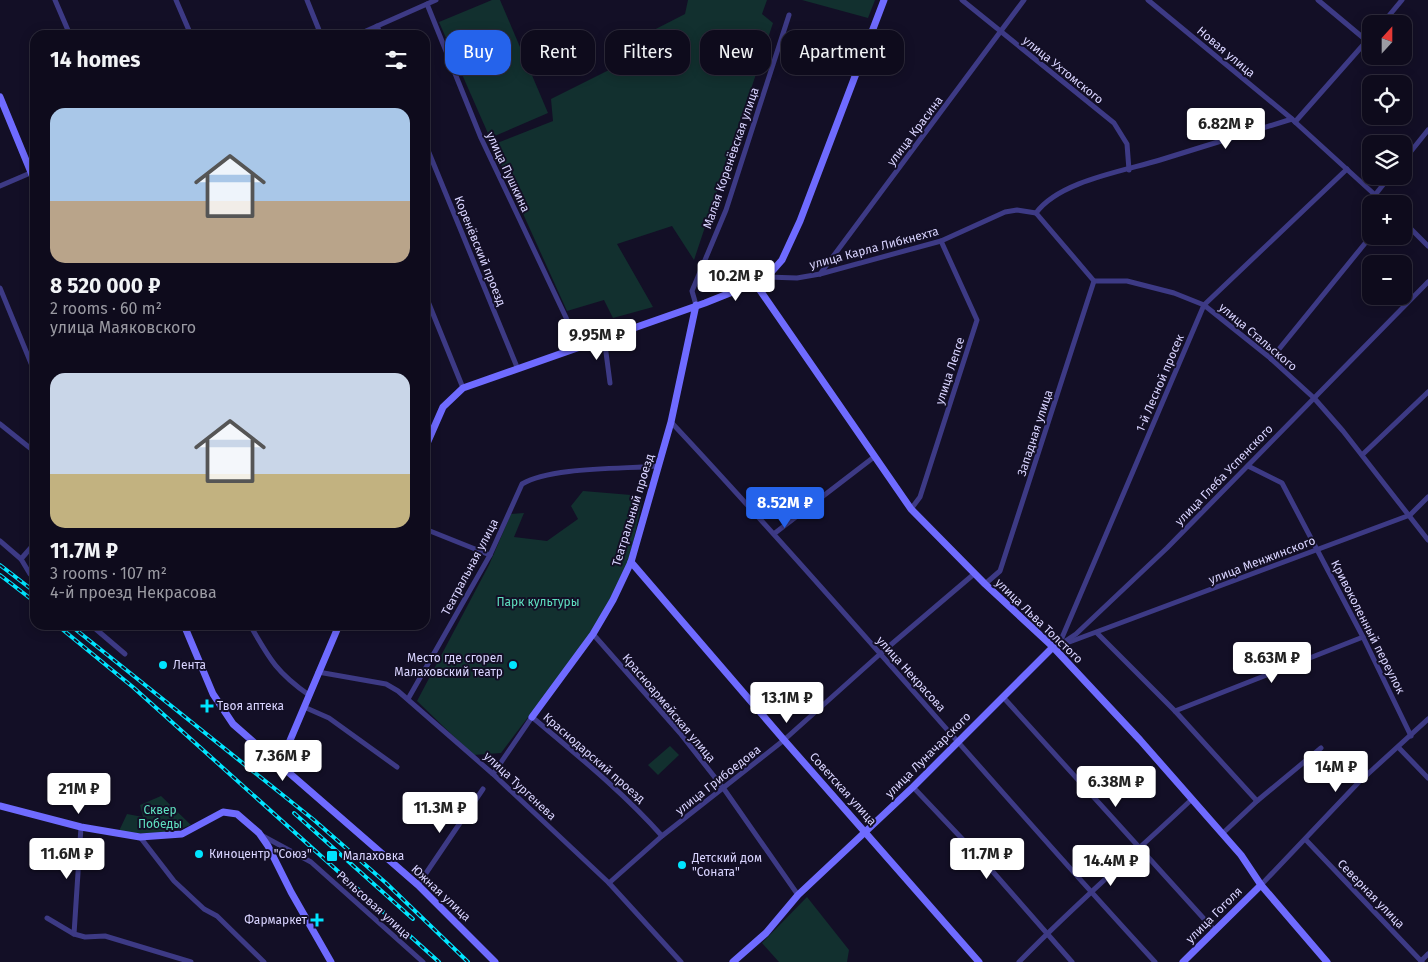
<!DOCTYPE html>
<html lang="en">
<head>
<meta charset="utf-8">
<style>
  body { margin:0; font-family:"Fira Sans",sans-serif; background:#1c1929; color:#f1f3f6; height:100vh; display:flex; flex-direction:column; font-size:19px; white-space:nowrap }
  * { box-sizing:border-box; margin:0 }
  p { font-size:16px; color:#9b9ba3 }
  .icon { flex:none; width:28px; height:28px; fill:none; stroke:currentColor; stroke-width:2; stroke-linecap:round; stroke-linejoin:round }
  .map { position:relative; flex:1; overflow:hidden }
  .sheet { position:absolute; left:30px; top:30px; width:400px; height:600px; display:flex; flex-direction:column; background:#0e0b1c; border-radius:15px; box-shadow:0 2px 12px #0003,0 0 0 1px #2e2b3b }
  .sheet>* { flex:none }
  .top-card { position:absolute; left:445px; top:30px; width:475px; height:45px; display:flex; gap:10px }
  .needle { width:32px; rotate:21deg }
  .fabs { position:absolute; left:1362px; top:15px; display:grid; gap:10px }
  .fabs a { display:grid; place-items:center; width:50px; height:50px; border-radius:10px; background:#0e0b1c; box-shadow:0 2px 12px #0003,0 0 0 1px #2e2b3b; font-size:25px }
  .price { position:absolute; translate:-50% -42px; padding:0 11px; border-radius:5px; background:#fff; color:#222; font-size:16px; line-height:32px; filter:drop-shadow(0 1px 2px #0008) }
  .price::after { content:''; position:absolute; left:50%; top:30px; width:15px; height:11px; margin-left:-8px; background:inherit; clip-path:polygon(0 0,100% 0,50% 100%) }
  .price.active { background:#2563eb; color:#fff }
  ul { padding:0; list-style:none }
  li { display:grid; align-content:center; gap:10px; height:265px; padding:0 20px }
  li span { display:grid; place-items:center; height:155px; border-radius:15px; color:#555 }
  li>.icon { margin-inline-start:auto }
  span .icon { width:90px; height:90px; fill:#fffc; stroke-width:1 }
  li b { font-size:21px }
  h2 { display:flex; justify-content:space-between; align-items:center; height:60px; padding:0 20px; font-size:21px }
  .chip { padding:0 18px; border-radius:15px; background:#0e0b1c; box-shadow:0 2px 12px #0003,0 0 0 1px #2e2b3b; font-size:18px; line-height:45px }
  .chip.active { background:#2563eb; color:#fff }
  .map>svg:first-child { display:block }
  .green { fill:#12302f }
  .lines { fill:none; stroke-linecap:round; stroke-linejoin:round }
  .street { stroke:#3d3a85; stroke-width:5 }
  .secondary { stroke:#6f6bff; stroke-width:7 }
  .rail-casing { stroke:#00e5ff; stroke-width:4 }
  .rail { stroke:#130f26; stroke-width:2; stroke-dasharray:5.5; stroke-linecap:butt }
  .poi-dot { fill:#00e5ff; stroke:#130f26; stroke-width:2 }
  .labels { text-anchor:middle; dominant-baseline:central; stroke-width:4; stroke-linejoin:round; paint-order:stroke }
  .street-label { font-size:12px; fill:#d9d4ff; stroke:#130f26 }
  .park-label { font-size:12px; fill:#5fe0c0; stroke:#130f26 }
  .poi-label { font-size:12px; fill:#d9d4ff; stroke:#130f26; text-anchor:start }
</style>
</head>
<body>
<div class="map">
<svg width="1428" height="962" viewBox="0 0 1428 962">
  <rect width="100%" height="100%" fill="#130f26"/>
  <!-- green -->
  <g class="green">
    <polygon points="492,0 500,0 548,113 490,138 439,22"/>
    <polygon points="688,0 767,0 762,14 773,23 694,260 672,226 617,244 653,307 613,318 604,300 567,311 492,145 553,121 551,99 639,55 648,33 685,14"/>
    <polygon points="802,0 875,0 868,18"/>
    <path d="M583,491L643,496C636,528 631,562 616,591C586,646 539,702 501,753L473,755L417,701L489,565L511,514L524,513L514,537L547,541L578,519L571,506Z"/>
    <polygon points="670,746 679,755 658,775 648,765"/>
    <polygon points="59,782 81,788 76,803 54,796"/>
    <path d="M161,796L191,825C167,835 144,835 119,831L127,814L143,817L140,805Z"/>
    <polygon points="807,897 849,950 847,962 779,962 762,943"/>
  </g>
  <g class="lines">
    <!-- street -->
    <g class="street">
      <polyline points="55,0 70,35"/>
      <polyline points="176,0 191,35"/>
      <polyline points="307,0 321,35"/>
      <polyline points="962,0 1114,123 1127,144 1129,170"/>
      <polyline points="1148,0 1292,119"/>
      <polyline points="1318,0 1367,41"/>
      <polyline points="427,4 481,138 579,345"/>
      <polyline points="1382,24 1402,0"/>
      <polyline points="377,26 381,35"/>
      <polyline points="357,35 436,0"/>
      <polyline points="1295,122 1385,204"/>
      <polyline points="425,143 517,367"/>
      <polyline points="1404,160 1428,130"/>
      <polyline points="0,186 35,171"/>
      <polyline points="1375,195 1390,176"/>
      <polyline points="1036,213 1094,281 1127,281 1174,293 1204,305 1269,357 1314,398 1343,431 1428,540"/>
      <path d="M1036,213C1059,181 1124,171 1160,160C1204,146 1248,133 1292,119L1295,122L1371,36"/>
      <polyline points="1404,222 1428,246"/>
      <polyline points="820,274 1024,0"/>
      <polyline points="767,277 797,278 820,274 941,241 1005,212 1017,210 1036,213"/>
      <polyline points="0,288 35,373"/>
      <polyline points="425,294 463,388"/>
      <polyline points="696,305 692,291 726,210 789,15"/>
      <polyline points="604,337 610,383"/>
      <polyline points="1271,359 1371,236"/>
      <path d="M671,422C836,598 991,784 1155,962"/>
      <polyline points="0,424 35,452"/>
      <polyline points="1362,455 1428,392"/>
      <polyline points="1248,466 1282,483 1363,637 1411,736"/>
      <polyline points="911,509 920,497 977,320 941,241"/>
      <polyline points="425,529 490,555"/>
      <polyline points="775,533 874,457"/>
      <polyline points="0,541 21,559 30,574 35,579"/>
      <polyline points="21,559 35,543"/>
      <polyline points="985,584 1000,571 1094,281"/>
      <polyline points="91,625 125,654"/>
      <path d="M250,625C269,658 276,672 309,695"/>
      <polyline points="330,625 336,631"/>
      <polyline points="1097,633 1175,711 1257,801"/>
      <polyline points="593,634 680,733 724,789 798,895"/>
      <polyline points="1064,644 1410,515 1428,497"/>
      <polyline points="1058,646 1076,634 1167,548 1428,282"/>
      <polyline points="1053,647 1058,647 1204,305 1347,169"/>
      <polyline points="318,672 386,684 398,691 493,774 609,883 681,962"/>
      <polyline points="1003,697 1215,931"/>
      <path d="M408,699L490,555L522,484C550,467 623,469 658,466"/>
      <polyline points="304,707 329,718 397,767"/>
      <polyline points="1175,711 1363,637"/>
      <polyline points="1399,748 1428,778"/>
      <path d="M493,774L532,717C577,755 623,792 662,836"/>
      <polyline points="913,787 987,865 1072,962"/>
      <polyline points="1222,834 1257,801 1321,748"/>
      <polyline points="261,835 311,862 423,962"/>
      <polyline points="140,837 174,881 204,909 217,916 264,962"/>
      <polyline points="1306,840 1422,962"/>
      <polyline points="609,883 662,836 784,740 880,654 974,574"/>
      <polyline points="418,885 483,789"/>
      <polyline points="1261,885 1358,783 1428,719"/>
      <polyline points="47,918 74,934 85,937 105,936 191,962"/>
      <polyline points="74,934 81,827"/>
      <polyline points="1421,961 1428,954"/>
      <path d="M1019,962C1074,905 1134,854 1191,800"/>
    </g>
    <!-- secondary -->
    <g class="secondary">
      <polyline points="0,97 35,182"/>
      <polyline points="755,283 911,509 985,584 1053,647 1140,740 1241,855 1261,885 1327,962"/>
      <polyline points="425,448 443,407 463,388 705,303 755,283 767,277 782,260 800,221 884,0"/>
      <polyline points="631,562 784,740 979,962"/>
      <polyline points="184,625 213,694 233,724 418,885 495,962"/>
      <polyline points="532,717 593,634 613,600 631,562 671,422 696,305"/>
      <polyline points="280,764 339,625"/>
      <polyline points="0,806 81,827 140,837 182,834 223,812 237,814 259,833 268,846 291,892 331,962"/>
      <polyline points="733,962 766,933 798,895 913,787 1053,647"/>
      <polyline points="1183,962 1261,885"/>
    </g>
    <defs>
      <g id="rail">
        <polyline points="0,565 35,592"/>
        <polyline points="0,575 35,602"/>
        <polyline points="57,625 134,688 439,962"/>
        <polyline points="70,625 314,820 386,883 468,962"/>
        <polyline points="294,813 413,919"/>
      </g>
    </defs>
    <!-- rail casing -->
    <use href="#rail" class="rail-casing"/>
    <!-- rail -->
    <use href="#rail" class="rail"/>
  </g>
  <!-- markers -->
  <g class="poi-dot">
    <circle cx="163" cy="665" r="5"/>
    <circle cx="513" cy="665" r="5"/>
    <path d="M204.5 698.5h5v5h5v5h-5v5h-5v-5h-5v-5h5z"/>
    <circle cx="199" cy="854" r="5"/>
    <rect x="326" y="850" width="12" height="12" rx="2.5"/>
    <circle cx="682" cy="865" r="5"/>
    <path d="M314.5 912.5h5v5h5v5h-5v5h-5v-5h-5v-5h5z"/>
  </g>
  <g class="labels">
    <!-- street labels -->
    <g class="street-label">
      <text transform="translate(1226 52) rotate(40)">Новая улица</text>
      <text transform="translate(1063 70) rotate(39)">улица Ухтомского</text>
      <text transform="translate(915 131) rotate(-53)">улица Красина</text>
      <text transform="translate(731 158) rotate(-71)">Малая Коренёвская улица</text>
      <text transform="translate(508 172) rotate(65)">улица Пушкина</text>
      <text transform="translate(874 248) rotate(-15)">улица Карла Либкнехта</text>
      <text transform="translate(480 251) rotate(68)">Коренёвский проезд</text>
      <text transform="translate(1258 337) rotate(40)">улица Стальского</text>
      <text transform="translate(950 371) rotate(-72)">улица Лепсе</text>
      <text transform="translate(1160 383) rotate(-67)">1-й Лесной просек</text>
      <text transform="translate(1035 433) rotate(-72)">Западная улица</text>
      <text transform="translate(1224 475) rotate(-46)">улица Глеба Успенского</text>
      <text transform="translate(633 510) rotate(-73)">Театральный проезд</text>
      <text transform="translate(1262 560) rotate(-21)">улица Менжинского</text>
      <text transform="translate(470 567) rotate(-62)">Театральная улица</text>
      <text transform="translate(1039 621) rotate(44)">улица Льва Толстого</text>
      <text transform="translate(1368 627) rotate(63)">Кривоколенный переулок</text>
      <text transform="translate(911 674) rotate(48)">улица Некрасова</text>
      <text transform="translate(669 708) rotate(50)">Красноармейская улица</text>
      <text transform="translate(928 755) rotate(-45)">улица Луначарского</text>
      <text transform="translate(594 758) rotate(41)">Краснодарский проезд</text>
      <text transform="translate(718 780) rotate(-38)">улица Грибоедова</text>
      <text transform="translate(520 786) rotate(43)">улица Тургенева</text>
      <text transform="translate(843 789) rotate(48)">Советская улица</text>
      <text transform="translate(441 893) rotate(43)">Южная улица</text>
      <text transform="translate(1371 894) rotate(46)">Северная улица</text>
      <text transform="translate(374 905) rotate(42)">Рельсовая улица</text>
      <text transform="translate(1214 915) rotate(-45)">улица Гоголя</text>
    </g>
    <!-- park labels -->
    <g class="park-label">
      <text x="538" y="602">Парк культуры</text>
      <text x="160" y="810">Сквер<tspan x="160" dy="14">Победы</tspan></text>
    </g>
    <!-- poi labels -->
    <g class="poi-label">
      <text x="503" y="658" text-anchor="end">Место где сгорел<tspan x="503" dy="14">Малаховский театр</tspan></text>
      <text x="173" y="665">Лента</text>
      <text x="217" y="706">Твоя аптека</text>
      <text x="209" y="854">Киноцентр "Союз"</text>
      <text x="343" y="856">Малаховка</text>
      <text x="692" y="858">Детский дом<tspan x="692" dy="14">"Соната"</tspan></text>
      <text x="307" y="920" text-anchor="end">Фармаркет</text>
    </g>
  </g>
</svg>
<div class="fabs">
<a><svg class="needle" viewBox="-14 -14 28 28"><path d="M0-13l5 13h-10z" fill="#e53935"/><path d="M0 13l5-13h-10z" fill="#9b9ba3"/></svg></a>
<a><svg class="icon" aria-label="locate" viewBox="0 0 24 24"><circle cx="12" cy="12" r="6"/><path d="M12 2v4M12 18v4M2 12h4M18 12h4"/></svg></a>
<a><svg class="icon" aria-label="layers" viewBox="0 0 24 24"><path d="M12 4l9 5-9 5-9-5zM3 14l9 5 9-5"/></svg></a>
<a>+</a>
<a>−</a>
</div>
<b class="price" style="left:1226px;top:150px">6.82M ₽</b>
<b class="price" style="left:736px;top:302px">10.2M ₽</b>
<b class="price" style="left:597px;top:361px">9.95M ₽</b>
<b class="price active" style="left:785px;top:529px">8.52M ₽</b>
<b class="price" style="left:1272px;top:684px">8.63M ₽</b>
<b class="price" style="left:787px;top:724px">13.1M ₽</b>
<b class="price" style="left:283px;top:782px">7.36M ₽</b>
<b class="price" style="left:1336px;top:793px">14M ₽</b>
<b class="price" style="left:1116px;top:808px">6.38M ₽</b>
<b class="price" style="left:79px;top:815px">21M ₽</b>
<b class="price" style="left:440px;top:834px">11.3M ₽</b>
<b class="price" style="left:67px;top:880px">11.6M ₽</b>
<b class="price" style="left:987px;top:880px">11.7M ₽</b>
<b class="price" style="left:1111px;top:887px">14.4M ₽</b>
<div class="top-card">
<a class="chip active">Buy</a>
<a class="chip">Rent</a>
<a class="chip">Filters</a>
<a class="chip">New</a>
<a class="chip">Apartment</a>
</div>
<section class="sheet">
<h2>14 homes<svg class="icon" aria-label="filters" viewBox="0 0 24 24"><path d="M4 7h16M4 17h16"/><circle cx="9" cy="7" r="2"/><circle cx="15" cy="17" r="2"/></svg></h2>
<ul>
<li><span style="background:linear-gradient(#a9c7e8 60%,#b9a48a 0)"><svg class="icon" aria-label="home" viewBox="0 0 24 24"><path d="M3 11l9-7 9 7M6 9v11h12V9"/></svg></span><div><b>8 520 000 ₽</b><p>2 rooms · 60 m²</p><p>улица Маяковского</p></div></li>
<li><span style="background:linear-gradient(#c9d6e8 65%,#c2b280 0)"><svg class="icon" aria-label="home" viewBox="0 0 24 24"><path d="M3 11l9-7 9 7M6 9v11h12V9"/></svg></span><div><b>11.7M ₽</b><p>3 rooms · 107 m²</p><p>4-й проезд Некрасова</p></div></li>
</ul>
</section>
</div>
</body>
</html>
